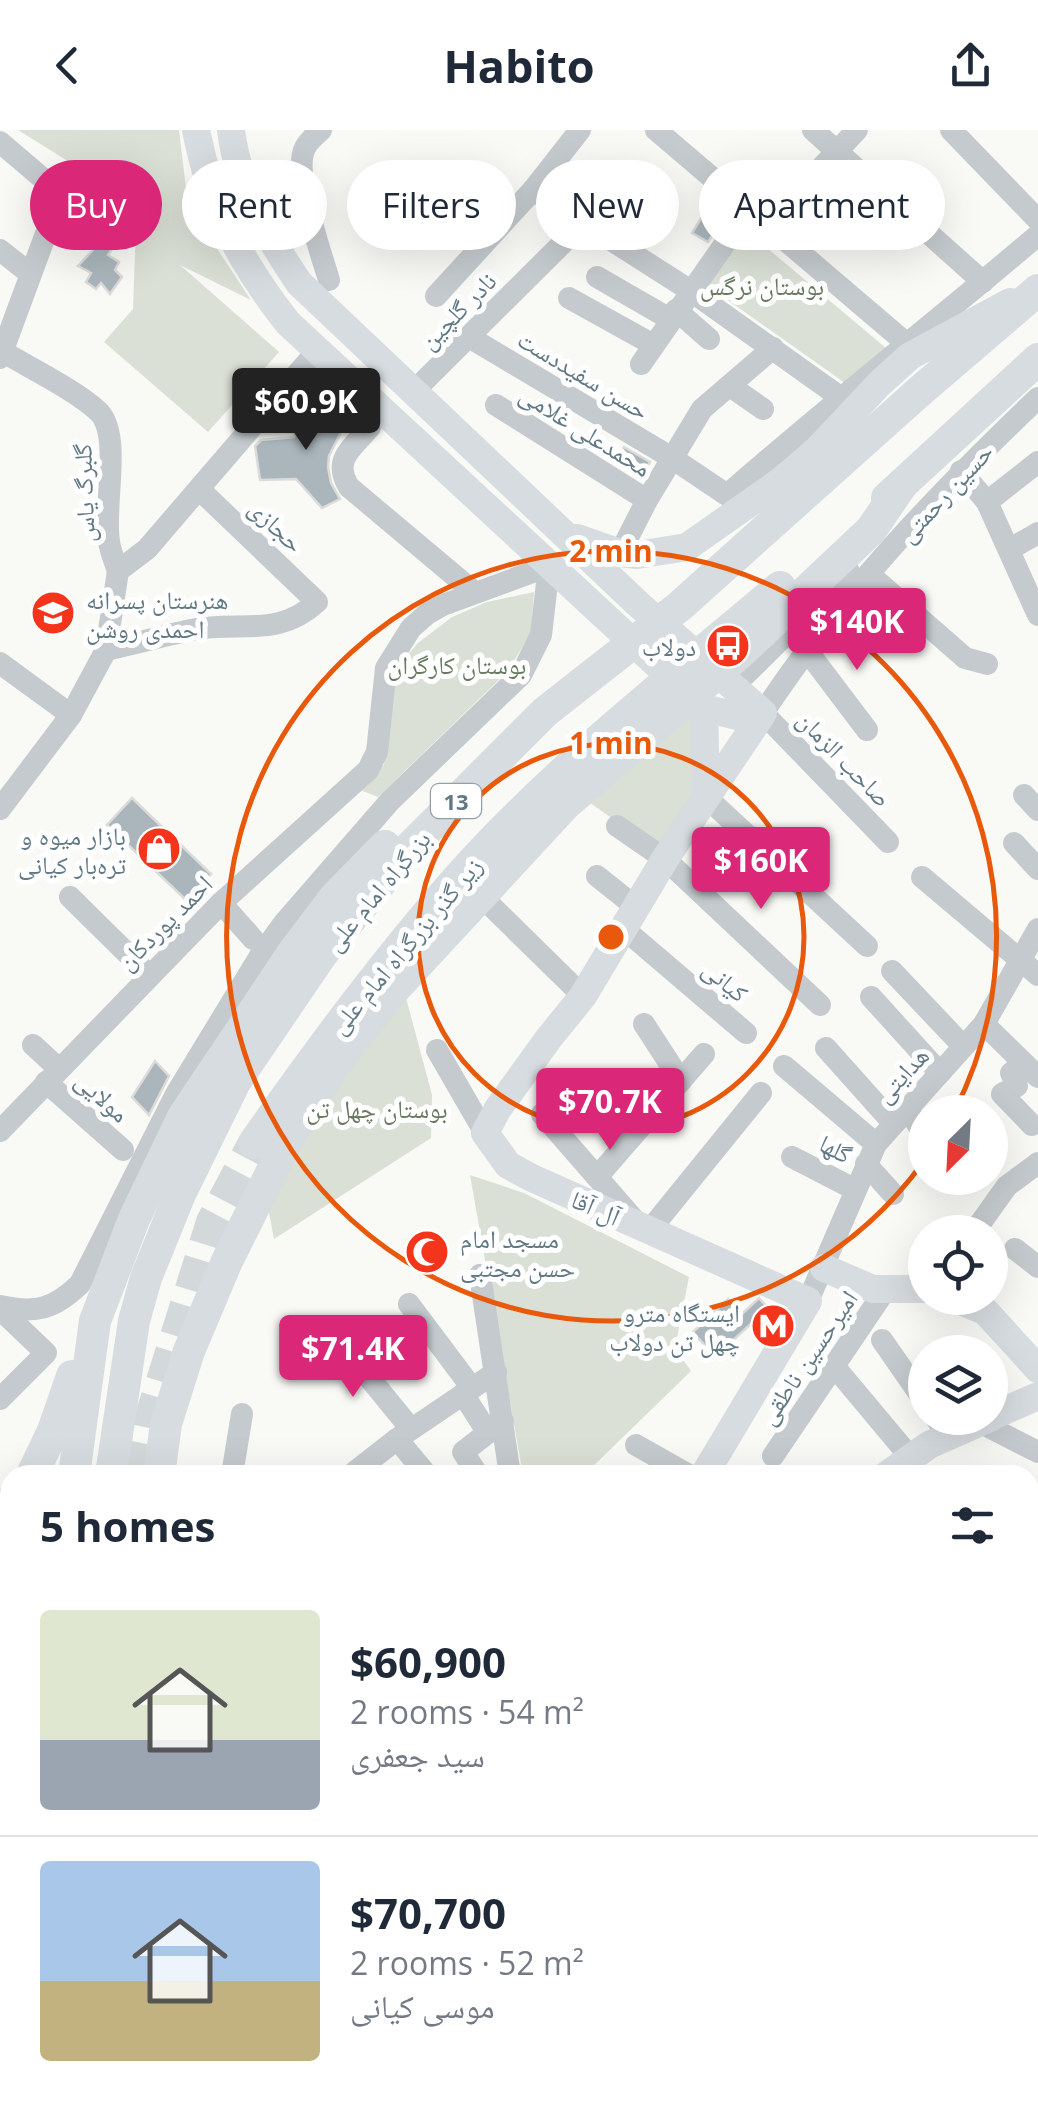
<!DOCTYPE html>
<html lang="en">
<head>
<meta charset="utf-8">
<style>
  body { margin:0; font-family:"Open Sans","Noto Naskh Arabic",sans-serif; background:#f2f2f3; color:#1f2937; height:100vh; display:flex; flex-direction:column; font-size:38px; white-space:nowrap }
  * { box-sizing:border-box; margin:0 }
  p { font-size:32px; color:#747a83 }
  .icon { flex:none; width:55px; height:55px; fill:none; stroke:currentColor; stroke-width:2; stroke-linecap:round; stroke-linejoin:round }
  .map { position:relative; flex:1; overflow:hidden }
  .sheet { position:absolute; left:0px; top:1335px; width:1040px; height:642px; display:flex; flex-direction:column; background:#fff; border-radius:30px 30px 0 0; box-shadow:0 10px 40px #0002 }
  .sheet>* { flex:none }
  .banner { position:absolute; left:30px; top:30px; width:980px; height:90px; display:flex; gap:20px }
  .needle { width:65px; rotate:204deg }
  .fabs { position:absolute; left:908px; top:965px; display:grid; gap:20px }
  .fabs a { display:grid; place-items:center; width:100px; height:100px; border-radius:50%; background:#fff; box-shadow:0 10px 40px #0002; font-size:50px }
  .price { position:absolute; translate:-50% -85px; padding:0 22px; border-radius:10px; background:#db2777; color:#fff; font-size:32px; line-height:65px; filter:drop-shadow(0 2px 5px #0008) }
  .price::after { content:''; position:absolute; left:50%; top:60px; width:30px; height:22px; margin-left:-15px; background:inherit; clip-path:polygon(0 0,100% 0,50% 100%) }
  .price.selected { background:#222; color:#fff }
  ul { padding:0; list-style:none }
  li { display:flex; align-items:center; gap:30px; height:250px; padding:0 40px }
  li+li { border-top:2px solid #e0e1e3 }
  li span { display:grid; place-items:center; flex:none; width:280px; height:200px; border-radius:10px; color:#555 }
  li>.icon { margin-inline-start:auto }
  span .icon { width:120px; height:120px; fill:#fffc; stroke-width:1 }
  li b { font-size:42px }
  h2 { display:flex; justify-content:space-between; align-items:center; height:120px; padding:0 40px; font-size:42px }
  .chip { padding:0 35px; border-radius:45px; background:#fff; box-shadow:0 10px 40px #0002; font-size:35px; line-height:90px }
  .chip.selected { background:#db2777; color:#fff }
  header { display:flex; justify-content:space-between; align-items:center; height:130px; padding:0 40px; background:#fff; font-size:45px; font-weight:700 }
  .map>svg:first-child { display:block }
  .green { fill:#dae0d5 }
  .building { fill:#aab6bc; stroke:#dbdbd9; stroke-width:2.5 }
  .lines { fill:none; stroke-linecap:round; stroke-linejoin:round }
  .highway-tunnel { stroke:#d3d9da; stroke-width:32; stroke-dasharray:32 16; stroke-linecap:butt }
  .minor { stroke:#c4cacd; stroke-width:22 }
  .major { stroke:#d6dcdf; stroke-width:28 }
  .highway { stroke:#d6dcdf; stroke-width:32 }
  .ring { fill:none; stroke:#e8590c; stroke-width:5 }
  .labels { text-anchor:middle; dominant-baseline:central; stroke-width:10; stroke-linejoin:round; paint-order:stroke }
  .shield { fill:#fff; stroke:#90a1aa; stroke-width:2.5 }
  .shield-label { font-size:22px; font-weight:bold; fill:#617985 }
  .park-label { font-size:25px; fill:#687b61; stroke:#fff }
  .street-label { font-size:25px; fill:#617985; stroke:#fff }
  .poi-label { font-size:25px; fill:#617985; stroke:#fff; text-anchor:end }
  .centre { fill:#e8590c; stroke:#fff; stroke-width:5 }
  .ring-label { font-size:30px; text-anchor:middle; font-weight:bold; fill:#e8590c; stroke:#fff; stroke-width:10; stroke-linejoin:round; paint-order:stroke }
</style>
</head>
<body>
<header><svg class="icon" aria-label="back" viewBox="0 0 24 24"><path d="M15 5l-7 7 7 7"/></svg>Habito<svg class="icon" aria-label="share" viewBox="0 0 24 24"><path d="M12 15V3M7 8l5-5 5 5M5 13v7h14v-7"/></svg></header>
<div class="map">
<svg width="1038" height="1977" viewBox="0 0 1038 1977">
  <rect width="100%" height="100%" fill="#f9f9f6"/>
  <!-- green -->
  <g class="green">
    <polygon points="18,0 179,0 188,75 251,170 180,135 279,222 208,302 104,212 133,179 136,96 103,53"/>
    <polygon points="747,101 893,224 852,258 708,156"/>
    <polygon points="534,462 531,503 507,542 378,667 358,659 384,635 391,544 418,513 452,487 487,472"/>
    <polygon points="692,584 699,662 663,724 586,670"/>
    <polygon points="406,868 432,965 431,1008 274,1109 267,1072 310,979"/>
    <polygon points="470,1045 524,1063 689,1147 675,1218 691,1241 584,1345 523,1345"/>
    <polygon points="0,1640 10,1648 10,1772 0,1765"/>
  </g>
  <!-- building -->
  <g class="building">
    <polygon points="711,72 725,87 708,112 692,103"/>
    <polygon points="104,108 115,115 108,125 119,132 115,140 122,147 110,164 101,153 96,159 86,152 91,143 78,136"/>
    <polygon points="314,266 349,286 329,326 328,337 331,353 340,369 322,378 296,349 260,350 255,316 261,310 294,307"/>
    <polygon points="624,317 650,332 640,348 615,332"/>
    <polygon points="132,668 211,744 186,770 107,695"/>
    <polygon points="155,931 169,946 149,985 132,967"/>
    <polygon points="759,1168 768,1178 715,1227 693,1202 728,1169 742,1184"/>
  </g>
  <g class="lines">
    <!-- highway-tunnel -->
    <g class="highway-tunnel">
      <polyline points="139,1345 152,1283 212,1092 254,1013"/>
      <polyline points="152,1968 154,1977"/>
    </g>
    <!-- minor -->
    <g class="minor">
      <path d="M321,0C316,5 308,11 305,18C292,42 321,123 329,150"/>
      <polyline points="656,0 906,213"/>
      <polyline points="813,0 983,152"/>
      <polyline points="951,0 1038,90"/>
      <polyline points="0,12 55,59 58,71 0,228"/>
      <polyline points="533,60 691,161 840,267"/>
      <polyline points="767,95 857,0"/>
      <polyline points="0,120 29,143"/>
      <polyline points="597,147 670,189"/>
      <polyline points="436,166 533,60 580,0"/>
      <polyline points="569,168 652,214"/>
      <polyline points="676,180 709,209"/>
      <path d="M469,207L672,328L727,365C828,276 935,193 1038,105"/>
      <path d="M0,220C28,237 76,260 99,282C122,306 103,378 109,411C110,421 115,432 118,441"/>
      <polyline points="641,234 749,79"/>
      <polyline points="730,256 763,279"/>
      <polyline points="413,262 582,94"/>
      <polyline points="496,275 647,370"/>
      <path d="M370,297C352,319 332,329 349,357L474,462"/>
      <polyline points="961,341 987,372 1038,485"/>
      <polyline points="987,372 1038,332"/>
      <polyline points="1010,419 1038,403"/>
      <polyline points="620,423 647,370 702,279 773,218"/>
      <polyline points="869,444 965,528 987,534"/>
      <polyline points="805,518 867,600"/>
      <path d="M106,520C134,514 162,506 191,500C239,490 277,509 317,472L199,359"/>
      <polyline points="0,533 71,585"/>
      <polyline points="725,549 745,545 849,442"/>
      <polyline points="1024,665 1038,680"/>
      <polyline points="706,667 867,816"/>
      <polyline points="0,679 71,585 106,520 118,441 147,419 317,221"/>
      <polyline points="617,696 665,729 820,875"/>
      <path d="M888,712L763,583C840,466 937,364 1038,268"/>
      <polyline points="1014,713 1038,739"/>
      <polyline points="597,746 637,778"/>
      <polyline points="922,747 1038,845"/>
      <polyline points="70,767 149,845"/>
      <polyline points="482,767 583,866"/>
      <polyline points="221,773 253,809"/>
      <polyline points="624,799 746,903"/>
      <polyline points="892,841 963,916"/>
      <polyline points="871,867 940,943"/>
      <polyline points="644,894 681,951"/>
      <polyline points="984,894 1038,947"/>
      <polyline points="33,915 58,938"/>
      <polyline points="826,918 893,993"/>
      <polyline points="437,920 485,1003"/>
      <polyline points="1023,934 1011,943 1017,956 1002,964 1032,995"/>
      <polyline points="784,936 876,1014"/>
      <polyline points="46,952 123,1020"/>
      <polyline points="907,979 925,1005"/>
      <polyline points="542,984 637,1093"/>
      <path d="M0,1001L221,773L368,640L377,622L386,538L411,498L427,484L443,475L549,436L541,505L521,545L390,671L284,793L260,826L176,964L80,1154C54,1179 36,1184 0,1176"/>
      <polyline points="792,1027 854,1059"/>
      <polyline points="866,1034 893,1064"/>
      <polyline points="597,1047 704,924"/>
      <polyline points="649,1101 761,963"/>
      <polyline points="974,1102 1007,1056 1038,1033"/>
      <polyline points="1015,1119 1038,1137"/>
      <polyline points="480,1145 510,1345"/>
      <polyline points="808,1171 876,1014 984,894 1038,799"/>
      <polyline points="409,1174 472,1258"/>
      <polyline points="0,1179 46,1223 0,1269"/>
      <polyline points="336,1207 411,1299"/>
      <polyline points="882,1210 925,1272"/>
      <polyline points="834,1236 911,1328"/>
      <polyline points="463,1264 488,1303"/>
      <polyline points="936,1288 949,1306"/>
      <polyline points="979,1292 1038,1322"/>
      <polyline points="397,1309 427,1345"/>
      <polyline points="636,1315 689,1345"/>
      <polyline points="773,1326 886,1159"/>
      <polyline points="232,1345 242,1284"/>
      <polyline points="351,1345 397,1309 496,1242"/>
      <polyline points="478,1345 463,1322 503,1291"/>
      <polyline points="1030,1479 1038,1485"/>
      <polyline points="1030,1554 1038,1545"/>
      <polyline points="1030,1729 1038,1719"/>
      <polyline points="1030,1838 1038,1846"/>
      <polyline points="1030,1924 1038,1931"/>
      <polyline points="685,1968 696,1977"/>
      <polyline points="827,1968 838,1977"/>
      <polyline points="964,1968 979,1977"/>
      <polyline points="599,1975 605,1968"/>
      <polyline points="884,1977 889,1968"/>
    </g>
    <!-- major -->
    <g class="major">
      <path d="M196,0C211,77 240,132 288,193L704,578L757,591"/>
      <path d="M231,0C238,58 267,105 299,153L638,474L763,583L665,729L583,866L549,908L497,980L485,1003L508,1035L532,1048L808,1171L704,1345"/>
      <polyline points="577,408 620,423 637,425 687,417 785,348 818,319 880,253 910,226 1010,172"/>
      <polyline points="704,578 706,667"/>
      <polyline points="824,1138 873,1159 925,1159"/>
      <polyline points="953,1168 985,1181 1038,1239"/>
      <polyline points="990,1287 1038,1266"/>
      <polyline points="887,1345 929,1315 990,1288"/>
      <polyline points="67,1968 71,1977"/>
    </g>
    <!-- highway -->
    <g class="highway">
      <polyline points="887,368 1038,229"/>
      <path d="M254,1013C318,921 384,832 458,748C554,640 670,550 780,457"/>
      <polyline points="32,1345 53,1301 72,1246"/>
      <polyline points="74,1345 95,1191 134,1089 183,987 292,824 335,767 385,716"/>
      <polyline points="111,1345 134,1191 146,1148 180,1064 235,952 322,824 408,719 545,582 680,476 920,261 1038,160"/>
      <polyline points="159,1345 166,1294 189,1221 227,1131 288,1009 334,935 389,865 565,675 738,525 871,400 901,356"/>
      <polyline points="0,1380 10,1371"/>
      <polyline points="0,1464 10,1464"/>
      <polyline points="0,1504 10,1494"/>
      <polyline points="0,1574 10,1582"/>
      <polyline points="0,1619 10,1627"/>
      <polyline points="0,1772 10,1779"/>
      <polyline points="0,1822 10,1830"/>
      <polyline points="0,1859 10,1872"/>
      <polyline points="128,1968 130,1977"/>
      <polyline points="396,1968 411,1977"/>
      <polyline points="453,1968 467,1977"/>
      <polyline points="518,1968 533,1977"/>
      <polyline points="565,1968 580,1977"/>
      <polyline points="198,1977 204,1968"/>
    </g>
  </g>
  <!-- distance rings -->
  <g class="ring">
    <circle cx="611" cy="807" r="193"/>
    <path d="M924 1031A385 385 0 1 1 954 982"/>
  </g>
  <!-- icons -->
  <defs>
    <symbol id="school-disc" viewBox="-11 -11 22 22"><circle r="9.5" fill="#f5351b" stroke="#fff"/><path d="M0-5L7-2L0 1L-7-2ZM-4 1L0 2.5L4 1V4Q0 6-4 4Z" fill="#fff"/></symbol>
    <symbol id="bus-disc" viewBox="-11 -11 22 22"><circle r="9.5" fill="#f5351b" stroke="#fff"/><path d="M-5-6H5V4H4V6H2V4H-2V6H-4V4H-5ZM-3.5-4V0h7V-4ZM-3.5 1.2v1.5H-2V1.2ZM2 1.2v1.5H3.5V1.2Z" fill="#fff"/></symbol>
    <symbol id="shop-disc" viewBox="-11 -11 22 22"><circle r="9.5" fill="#f5351b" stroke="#fff"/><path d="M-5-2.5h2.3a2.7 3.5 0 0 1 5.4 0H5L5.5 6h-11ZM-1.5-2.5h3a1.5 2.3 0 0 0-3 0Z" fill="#fff"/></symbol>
    <symbol id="mosque-disc" viewBox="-11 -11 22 22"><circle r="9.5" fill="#f5351b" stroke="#fff"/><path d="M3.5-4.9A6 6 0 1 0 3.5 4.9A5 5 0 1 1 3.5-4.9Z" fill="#fff"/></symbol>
    <symbol id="metro-disc" viewBox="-11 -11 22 22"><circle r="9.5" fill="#f5351b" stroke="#fff"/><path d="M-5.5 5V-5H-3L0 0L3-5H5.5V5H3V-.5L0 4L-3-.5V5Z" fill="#fff"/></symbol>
  </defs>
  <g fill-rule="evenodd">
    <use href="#school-disc" x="28" y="458" width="50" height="50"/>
    <use href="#bus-disc" x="703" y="491" width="50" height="50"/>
    <use href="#shop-disc" x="134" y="694" width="50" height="50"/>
    <use href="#mosque-disc" x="402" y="1097" width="50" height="50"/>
    <use href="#metro-disc" x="748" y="1171" width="50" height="50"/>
  </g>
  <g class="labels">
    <!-- shield labels -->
    <rect class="shield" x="431" y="654" width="50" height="34" rx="8"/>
    <g class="shield-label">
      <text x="456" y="671">13</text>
    </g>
    <!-- park labels -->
    <g class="park-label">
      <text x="762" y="155">بوستان نرگس</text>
      <text x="457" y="534">بوستان کارگران</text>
      <text x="377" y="978">بوستان چهل تن</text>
    </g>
    <!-- street labels -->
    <g class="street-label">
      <text transform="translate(457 180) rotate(-45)">نادر گلچین</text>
      <text transform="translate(584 244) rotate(31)">حسن سفیددست</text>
      <text transform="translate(586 300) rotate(32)">محمدعلی غلامی</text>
      <text transform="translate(945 362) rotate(-47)">حسین رحمتی</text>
      <text transform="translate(83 363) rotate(-92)">گلبرگ یاس</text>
      <text transform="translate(277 395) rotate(44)">حجازی</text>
      <text transform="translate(845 628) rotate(46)">صاحب الزمان</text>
      <text transform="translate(377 760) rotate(-50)">بزرگراه امام علی</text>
      <text transform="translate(164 792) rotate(-45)">احمد پوردکان</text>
      <text transform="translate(405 815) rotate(-50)">زیر گذر بزرگراه امام علی</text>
      <text transform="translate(726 850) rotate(40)">کیانی</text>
      <text transform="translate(901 944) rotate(-47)">هدایتی</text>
      <text transform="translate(103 966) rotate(42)">مولایی</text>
      <text transform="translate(836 1018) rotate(28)">گلها</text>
      <text transform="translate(596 1077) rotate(24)">آل آقا</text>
      <text transform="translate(807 1227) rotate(-56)">امیرحسین ناطقی</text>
    </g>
    <!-- poi labels -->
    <g class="poi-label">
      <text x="86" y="469" text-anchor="start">هنرستان پسرانه<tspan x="86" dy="29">احمدی روشن</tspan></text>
      <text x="696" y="516">دولاب</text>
      <text x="126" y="705">بازار میوه و<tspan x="126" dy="29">تره‌بار کیانی</tspan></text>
      <text x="460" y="1108" text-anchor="start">مسجد امام<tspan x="460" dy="29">حسن مجتبی</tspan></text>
      <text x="740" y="1182">ایستگاه مترو<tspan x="740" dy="29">چهل تن دولاب</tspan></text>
    </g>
  </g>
  <circle cx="611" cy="807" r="15" class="centre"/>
  <g class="ring-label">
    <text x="611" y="432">2 min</text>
    <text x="611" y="624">1 min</text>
  </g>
</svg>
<div class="fabs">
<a><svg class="needle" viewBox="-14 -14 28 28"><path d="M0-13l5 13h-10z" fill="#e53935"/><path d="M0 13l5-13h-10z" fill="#747a83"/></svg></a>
<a><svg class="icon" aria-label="locate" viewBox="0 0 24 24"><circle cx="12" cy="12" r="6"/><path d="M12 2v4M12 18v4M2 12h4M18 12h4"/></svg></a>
<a><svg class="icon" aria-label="layers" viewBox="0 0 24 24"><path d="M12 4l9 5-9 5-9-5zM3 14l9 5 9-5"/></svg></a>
</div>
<b class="price selected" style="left:306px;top:323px">$60.9K</b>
<b class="price" style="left:857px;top:543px">$140K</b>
<b class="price" style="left:761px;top:782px">$160K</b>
<b class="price" style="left:610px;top:1023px">$70.7K</b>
<b class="price" style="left:353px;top:1270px">$71.4K</b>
<div class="banner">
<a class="chip selected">Buy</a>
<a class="chip">Rent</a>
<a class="chip">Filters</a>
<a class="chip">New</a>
<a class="chip">Apartment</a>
</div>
<section class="sheet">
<h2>5 homes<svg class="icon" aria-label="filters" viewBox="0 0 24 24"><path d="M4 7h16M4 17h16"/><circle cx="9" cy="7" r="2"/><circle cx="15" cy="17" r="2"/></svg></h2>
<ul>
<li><span style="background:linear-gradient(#dfe7d0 65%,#9aa5b1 0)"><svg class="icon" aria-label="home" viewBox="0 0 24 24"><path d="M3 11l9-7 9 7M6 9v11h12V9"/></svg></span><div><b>$60,900</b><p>2 rooms · 54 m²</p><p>سید جعفری</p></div></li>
<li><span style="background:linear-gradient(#a9c7e8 60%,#c2b280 0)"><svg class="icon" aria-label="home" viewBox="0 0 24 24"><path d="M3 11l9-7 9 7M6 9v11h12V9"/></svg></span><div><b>$70,700</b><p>2 rooms · 52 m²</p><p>موسی کیانی</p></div></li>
</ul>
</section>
</div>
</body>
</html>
